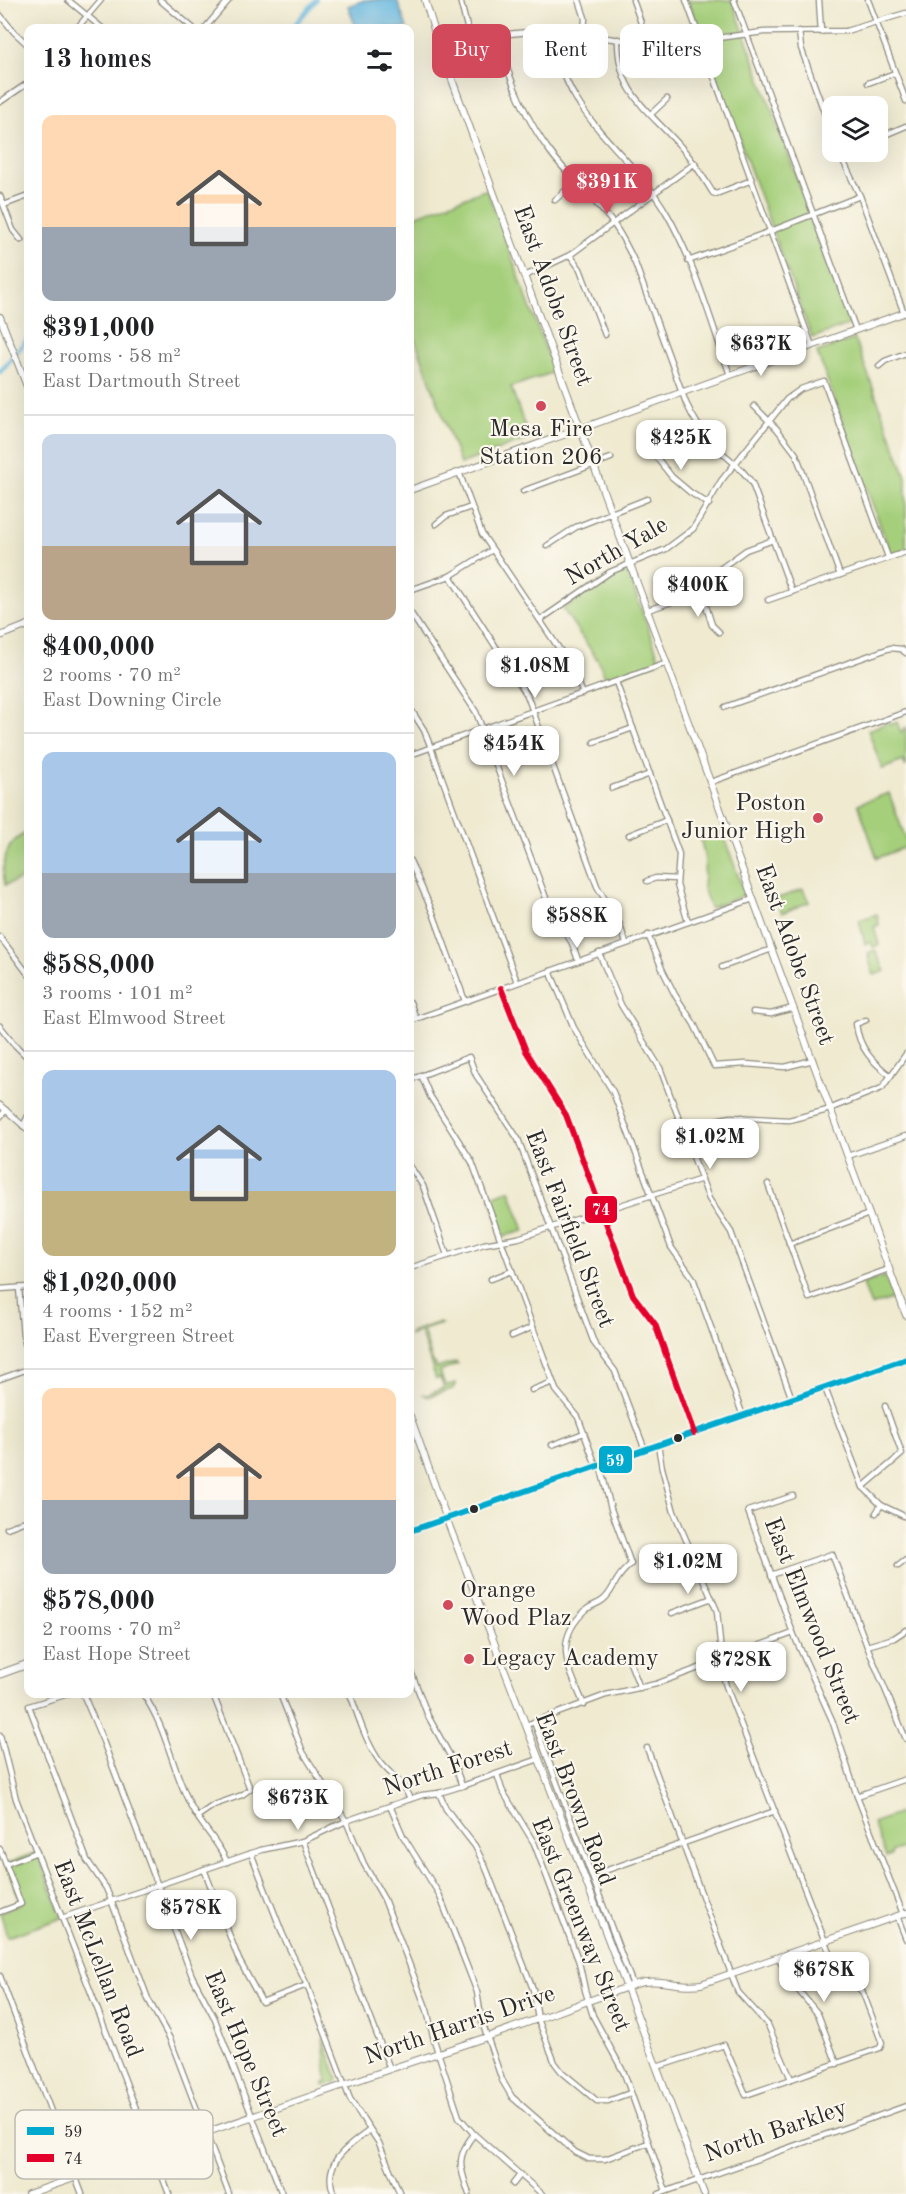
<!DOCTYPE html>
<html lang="en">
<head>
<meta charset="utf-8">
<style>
  body { margin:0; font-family:"Old Standard TT",serif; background:#f2f2f2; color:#202124; height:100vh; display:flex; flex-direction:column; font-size:22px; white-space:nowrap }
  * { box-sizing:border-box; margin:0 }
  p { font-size:20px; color:#757577 }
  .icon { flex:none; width:33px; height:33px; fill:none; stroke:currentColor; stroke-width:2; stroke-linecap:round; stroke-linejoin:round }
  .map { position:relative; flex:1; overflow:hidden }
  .side { position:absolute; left:24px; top:24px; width:390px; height:1674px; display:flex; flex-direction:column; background:#fff; border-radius:12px; box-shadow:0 6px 24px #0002 }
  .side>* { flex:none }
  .banner { position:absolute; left:432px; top:24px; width:384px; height:54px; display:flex; gap:12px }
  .fabs { position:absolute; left:822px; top:96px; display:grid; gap:12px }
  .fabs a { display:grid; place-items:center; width:66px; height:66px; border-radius:12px; background:#fff; box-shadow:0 6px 24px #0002; font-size:30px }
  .price { position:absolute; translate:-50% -51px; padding:0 14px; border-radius:12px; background:#fff; color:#222; font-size:20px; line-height:39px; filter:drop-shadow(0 2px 3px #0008) }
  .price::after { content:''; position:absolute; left:50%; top:36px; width:18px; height:14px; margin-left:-9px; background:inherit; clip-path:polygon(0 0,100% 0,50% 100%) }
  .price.active { background:#d1495b; color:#fff }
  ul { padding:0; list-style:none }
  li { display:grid; align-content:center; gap:12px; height:318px; padding:0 18px }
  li+li { border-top:2px solid #e0e0e0 }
  li span { display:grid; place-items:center; height:186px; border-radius:12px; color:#555 }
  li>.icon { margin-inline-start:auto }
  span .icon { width:108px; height:108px; fill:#fffc; stroke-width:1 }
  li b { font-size:26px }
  h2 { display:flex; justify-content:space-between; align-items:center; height:72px; padding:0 18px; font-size:26px }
  .chip { padding:0 21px; border-radius:12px; background:#fff; box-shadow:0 6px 24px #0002; font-size:21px; line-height:54px }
  .chip.active { background:#d1495b; color:#fff }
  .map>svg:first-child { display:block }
  .green { fill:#a5cf7a; stroke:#687d52; stroke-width:1.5 }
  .water { fill:#64b6df; stroke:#487085; stroke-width:1.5 }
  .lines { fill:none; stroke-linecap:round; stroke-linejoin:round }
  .canal { stroke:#64b6df; stroke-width:4.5 }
  .street-casing { stroke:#8d8a7e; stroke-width:7 }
  .secondary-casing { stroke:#8d8a7e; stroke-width:8 }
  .primary-casing { stroke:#8d8a7e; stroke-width:9 }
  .street { stroke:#fff; stroke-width:4.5 }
  .secondary { stroke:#fff; stroke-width:6 }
  .primary { stroke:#fff; stroke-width:7 }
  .bus-1-casing { stroke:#fbf7ec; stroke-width:10 }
  .bus-2-casing { stroke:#fbf7ec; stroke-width:10 }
  .bus-1 { stroke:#00a9ce; stroke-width:6 }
  .bus-2 { stroke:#e4002b; stroke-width:6 }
  .poi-dot { fill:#d1495b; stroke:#fbf7ec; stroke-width:2 }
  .bus-dot { fill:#2b2b2b; stroke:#fbf7ec; stroke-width:2 }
  .labels { text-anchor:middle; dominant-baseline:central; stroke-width:4.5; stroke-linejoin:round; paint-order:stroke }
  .street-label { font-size:24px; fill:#2b2b2b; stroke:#fbf7ec }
  .poi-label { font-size:24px; fill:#2b2b2b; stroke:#fbf7ec; text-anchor:start }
  .key { fill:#fbf7ec; stroke:#bdbab2; stroke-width:1.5 }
  .key-label { font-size:16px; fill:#2b2b2b }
  .line-badge { stroke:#fbf7ec; stroke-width:2 }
  .badge-label { font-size:16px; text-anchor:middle; font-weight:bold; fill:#fff }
</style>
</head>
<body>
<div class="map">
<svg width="906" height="2194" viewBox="0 0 906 2194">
  <rect width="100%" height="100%" fill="#fbf7ec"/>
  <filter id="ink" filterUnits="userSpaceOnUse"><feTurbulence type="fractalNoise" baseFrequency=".0167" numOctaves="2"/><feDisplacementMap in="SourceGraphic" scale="12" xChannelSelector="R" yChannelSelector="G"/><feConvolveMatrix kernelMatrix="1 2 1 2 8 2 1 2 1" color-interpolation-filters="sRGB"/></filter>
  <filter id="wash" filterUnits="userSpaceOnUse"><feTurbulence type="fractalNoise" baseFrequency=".008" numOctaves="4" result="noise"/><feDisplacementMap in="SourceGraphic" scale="24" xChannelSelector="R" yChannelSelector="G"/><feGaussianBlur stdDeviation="1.35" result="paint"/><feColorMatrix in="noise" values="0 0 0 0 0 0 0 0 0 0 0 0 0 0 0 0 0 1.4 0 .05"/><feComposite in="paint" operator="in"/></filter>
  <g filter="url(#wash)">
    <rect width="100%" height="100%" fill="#efead0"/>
    <!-- green -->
    <g class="green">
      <polygon points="688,0 732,0 850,324 812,338"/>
      <polygon points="485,190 487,190 554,372 511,387 527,432 526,432 528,439 460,464 410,325 410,218"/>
      <polygon points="855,339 906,477 906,549 891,555 817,352"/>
      <polygon points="627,570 660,661 606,680 599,662 563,609 613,576"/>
      <polygon points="889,722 890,725 897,722 901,733 906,727 906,767 903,761 882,769 868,730"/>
      <polygon points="889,793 906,840 906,847 877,858 858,804"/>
      <polygon points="722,831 745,895 710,908 703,887 705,861 701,839"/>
      <path d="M28,832V877L5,885C0,862 6,841 28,832Z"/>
      <polygon points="803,889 809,902 782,913 776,899"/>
      <polygon points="877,914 879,925 874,927 879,945 873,947 871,942 865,944 859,920"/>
      <polygon points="875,950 885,971 874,975 868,957 870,957 868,953"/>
      <polygon points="510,1190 524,1231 504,1236 490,1198"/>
      <polygon points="885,1276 894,1298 871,1306 863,1284"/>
      <polygon points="438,1323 441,1324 423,1330 433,1363 435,1363 437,1368 456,1362 458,1364 440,1372 445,1386 456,1383 456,1385 452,1389 428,1397 422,1394 427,1395 444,1388 440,1378 436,1379 420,1331 410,1336 410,1332"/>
      <polygon points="906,1811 906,1830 904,1831 906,1847 892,1851 891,1855 886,1857 873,1823"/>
      <polygon points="37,1852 62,1918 7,1937 0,1912 21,1904 6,1864"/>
      <polygon points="323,2038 338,2079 336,2082 324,2086 324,2082 327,2081"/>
    </g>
    <!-- water -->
    <polygon class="water" points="365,0 397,0 407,28 356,28 348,6"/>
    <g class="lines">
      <!-- canal -->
      <g class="canal">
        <polyline points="292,28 316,0"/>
        <polyline points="0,372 28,338"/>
      </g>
    </g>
  </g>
  <g filter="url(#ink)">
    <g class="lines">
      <defs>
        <g id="street">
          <polyline points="68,0 102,28"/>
          <polyline points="160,0 193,28"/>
          <polyline points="460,0 471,42"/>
          <polyline points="579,0 585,18 584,33"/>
          <polyline points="633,0 641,23 643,43"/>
          <polyline points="686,0 812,346"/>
          <polyline points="734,0 856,330"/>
          <polyline points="819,0 821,32"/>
          <polyline points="868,0 906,101"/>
          <polyline points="0,15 14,32 28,45"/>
          <polyline points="77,28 101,0"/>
          <polyline points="205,28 229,0"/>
          <path d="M555,31C559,115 630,149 667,214C695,263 711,322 730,375"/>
          <polyline points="799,31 801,48 832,134"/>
          <path d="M497,35C508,76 525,119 551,153C570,178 596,200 615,226C623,238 629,250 635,263L686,403C693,418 701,431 712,443C725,457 740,465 752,483L792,592"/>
          <path d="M618,39C617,94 649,110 681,147C694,161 703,177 713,193L716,194L752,180"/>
          <polyline points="442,52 497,35 529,32 555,31 643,43 670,44 764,32 846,31 906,13"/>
          <polyline points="868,83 895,73"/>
          <polyline points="0,102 28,83"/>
          <polyline points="651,114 667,99"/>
          <polyline points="887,134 906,126"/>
          <polyline points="839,152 860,196 904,313"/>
          <polyline points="0,196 13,230 21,240"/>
          <polyline points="555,200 575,182"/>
          <polyline points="4,205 28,196"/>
          <polyline points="570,255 580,269 605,335"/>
          <polyline points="688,261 771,231 860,196"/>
          <polyline points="525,276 570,255 695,163"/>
          <polyline points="879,366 885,361 906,353"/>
          <polyline points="754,406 777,429 796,454 840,575"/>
          <polyline points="648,447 672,477 691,493 709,504"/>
          <polyline points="459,472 482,534 566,659 575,674 583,694"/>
          <polyline points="523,491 611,458"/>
          <polyline points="436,524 446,516 471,507"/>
          <polyline points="547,546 576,527 647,499"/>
          <polyline points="450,576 527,695 597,886 619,923 626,943"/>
          <polyline points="694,589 706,606 712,625 719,632"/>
          <polyline points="410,590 450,576 492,550"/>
          <polyline points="768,600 906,552"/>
          <polyline points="648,610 677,600 746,550 773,540"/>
          <polyline points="410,612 476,712 549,906 572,943 578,960"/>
          <polyline points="540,620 610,572 666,549 693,529 721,481 787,399 801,389 824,381 888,557"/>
          <polyline points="616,682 679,854 677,885 688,922"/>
          <polyline points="725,707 890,648 901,649 906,653"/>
          <polyline points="410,708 424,730 431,748 517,982"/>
          <polyline points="594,742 633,728"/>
          <polyline points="410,755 667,663"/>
          <polyline points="711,782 906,712"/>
          <polyline points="612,788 650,774"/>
          <polyline points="629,835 667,820"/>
          <polyline points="410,861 433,913 465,1001"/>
          <polyline points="647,881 656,878 677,879"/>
          <polyline points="648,935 663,971 675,995 694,1024 714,1066 746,1064 785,1067 813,1060"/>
          <polyline points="0,937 28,974"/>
          <polyline points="599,953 621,1005 660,1068 709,1199 731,1232 792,1399"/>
          <polyline points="722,967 772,949"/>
          <polyline points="550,971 574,1028 613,1092 671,1247 693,1278 743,1416"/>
          <polyline points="501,988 526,1051 566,1115 633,1295 655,1324 694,1433"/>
          <polyline points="410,1002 416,1019"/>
          <polyline points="753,1012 771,1014 793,1008"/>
          <path d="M866,1020L856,1024C859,1048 872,1062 891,1076"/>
          <polyline points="410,1021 753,899"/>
          <polyline points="0,1026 14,1044 28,1058"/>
          <polyline points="421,1075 430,1096 472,1162 556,1390 578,1417 596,1466"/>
          <polyline points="410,1080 469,1057 476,1075 518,1139 594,1343 615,1371 645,1450"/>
          <polyline points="0,1105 28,1130"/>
          <polyline points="0,1117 6,1110"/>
          <polyline points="742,1117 743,1136"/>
          <polyline points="23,1126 28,1116"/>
          <polyline points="684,1132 716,1120 731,1117 789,1120 824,1111 882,1088 906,1054"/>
          <polyline points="848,1156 906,1136"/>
          <polyline points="410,1166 423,1186 447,1255"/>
          <polyline points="768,1184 809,1298 889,1269"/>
          <polyline points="789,1244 869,1214"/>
          <polyline points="410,1268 484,1244 518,1238 702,1179"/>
          <polyline points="491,1279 512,1271"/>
          <polyline points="19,1288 23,1336 28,1353"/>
          <polyline points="0,1289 28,1287"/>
          <polyline points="512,1336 533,1327"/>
          <polyline points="0,1379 28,1369"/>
          <polyline points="825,1388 863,1487 881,1505 906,1517"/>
          <polyline points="532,1390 553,1382"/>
          <polyline points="552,1445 584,1433"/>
          <polyline points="863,1487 902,1454 885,1406"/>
          <polyline points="793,1496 748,1511 793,1633 832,1720 857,1796 903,1914"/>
          <polyline points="876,1513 881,1505"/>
          <polyline points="7,1528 28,1520"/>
          <polyline points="898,1566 906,1560"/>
          <polyline points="771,1575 832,1554 867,1646 906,1739"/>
          <polyline points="672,1613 712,1598"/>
          <polyline points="867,1646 894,1638 906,1630"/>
          <polyline points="627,1655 640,1688"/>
          <polyline points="410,1669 428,1716 453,1761 462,1786"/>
          <polyline points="68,1694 29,1706 87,1860 106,1888 111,1900 148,1999 170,2039 229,2194"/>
          <polyline points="83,1694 103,1741 192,1976 214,2017 282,2194"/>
          <path d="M143,1694C168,1730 172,1771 192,1808C202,1827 218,1841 227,1862"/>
          <polyline points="280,1694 303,1752 346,1821 364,1864 384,1899 427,2010 434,2040 459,2117 474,2134 542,2194"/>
          <path d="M350,1694C358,1715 365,1740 378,1759C390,1776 401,1778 410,1799"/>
          <path d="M584,1705C569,1668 551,1641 587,1609C592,1605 598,1604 603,1600C611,1594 613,1585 619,1577C622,1572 627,1568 631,1564L611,1509L600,1465"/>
          <polyline points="534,1722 633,1985"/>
          <polyline points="526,1725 606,1695 656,1684 793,1633"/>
          <polyline points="0,1735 16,1799 169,2194"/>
          <polyline points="647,1748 738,1992 768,2025 791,2079"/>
          <polyline points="497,1774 502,1790 534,1843 579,1962 585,1990 593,2016 624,2073 666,2191"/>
          <polyline points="439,1793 446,1809 475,1846 486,1868 533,1989 538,2019 555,2063 562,2072 597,2101 608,2101 630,2093"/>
          <polyline points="857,1796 906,1779"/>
          <polyline points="390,1806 403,1836 439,1894 477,1992 482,2022 502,2080 512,2097 575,2152 589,2159 605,2159 648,2143"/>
          <polyline points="198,1816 214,1805 242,1795 250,1789 213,1694"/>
          <polyline points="303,1841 390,2069"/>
          <polyline points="0,1849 21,1904 0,1912"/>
          <polyline points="251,1853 283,1935 307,1985 350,2099 379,2143 400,2194"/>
          <polyline points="6,1864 37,1852"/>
          <polyline points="204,1869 239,1960 262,2002 307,1985"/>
          <polyline points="593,1875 775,1811"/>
          <polyline points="897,1916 906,1939"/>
          <polyline points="62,1918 261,1850 303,1841 346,1821 422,1795 439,1793 462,1786 539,1759"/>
          <polyline points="779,1958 789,1979 818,2014 837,2064"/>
          <polyline points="0,1976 82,2194"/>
          <polyline points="657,2067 724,2045 746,2095 880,2048 882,2043 863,1993 831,1957 726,1686 723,1675 717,1611 674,1512 662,1468 658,1445"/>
          <polyline points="513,2184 520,2175"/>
          <path d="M334,2194C321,2163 348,2146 370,2130"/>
          <path d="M469,2194C460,2167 455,2158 474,2134"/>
          <polyline points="659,2194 906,2106"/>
        </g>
        <g id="secondary">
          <polyline points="425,0 436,36 906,1315"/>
          <polyline points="0,317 28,389"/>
          <polyline points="410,490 906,312"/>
          <polyline points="0,636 28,625"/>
          <polyline points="410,1416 450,1528 627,1988 704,2194"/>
          <path d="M28,2194L390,2069L487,2037L636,1984C658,1977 679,1988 701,1984L906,1913"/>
        </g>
        <g id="primary">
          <polyline points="410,1531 906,1359"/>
          <polyline points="0,1674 28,1664"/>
        </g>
      </defs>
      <!-- street casing -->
      <use href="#street" class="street-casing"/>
      <!-- secondary casing -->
      <use href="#secondary" class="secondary-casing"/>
      <!-- primary casing -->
      <use href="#primary" class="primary-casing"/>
      <!-- street -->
      <use href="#street" class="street"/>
      <!-- secondary -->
      <use href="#secondary" class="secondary"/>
      <!-- primary -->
      <use href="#primary" class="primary"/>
      <defs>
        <polyline id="bus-1" points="410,1531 906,1359"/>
        <polyline id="bus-2" points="501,988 526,1051 566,1115 633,1295 655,1324 694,1433"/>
      </defs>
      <!-- bus-1 casing -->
      <use href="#bus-1" class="bus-1-casing"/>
      <!-- bus-2 casing -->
      <use href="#bus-2" class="bus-2-casing"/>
      <!-- bus-1 -->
      <use href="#bus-1" class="bus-1"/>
      <!-- bus-2 -->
      <use href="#bus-2" class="bus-2"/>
    </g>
  </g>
  <!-- markers -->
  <g class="poi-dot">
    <circle cx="541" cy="406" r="6"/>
    <circle cx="818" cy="818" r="6"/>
    <circle cx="448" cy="1605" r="6"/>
    <circle cx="469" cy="1659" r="6"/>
  </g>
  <g class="bus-dot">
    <circle cx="678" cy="1438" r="5"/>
    <circle cx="474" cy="1509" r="5"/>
  </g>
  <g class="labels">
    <!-- street labels -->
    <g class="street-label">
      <text transform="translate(552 296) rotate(70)">East Adobe Street</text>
      <text transform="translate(617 552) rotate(-30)">North Yale</text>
      <text transform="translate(794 955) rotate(70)">East Adobe Street</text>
      <text transform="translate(569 1229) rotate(69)">East Fairfield Street</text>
      <text transform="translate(811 1621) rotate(68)">East Elmwood Street</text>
      <text transform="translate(448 1769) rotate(-18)">North Forest</text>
      <text transform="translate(574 1799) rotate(69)">East Brown Road</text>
      <text transform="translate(580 1925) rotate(68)">East Greenway Street</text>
      <text transform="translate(97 1959) rotate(69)">East McLellan Road</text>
      <text transform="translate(460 2026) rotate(-19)">North Harris Drive</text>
      <text transform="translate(245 2054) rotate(67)">East Hope Street</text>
      <text transform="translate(776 2132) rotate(-19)">North Barkley</text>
    </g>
    <!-- poi labels -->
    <g class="poi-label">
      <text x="541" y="430" text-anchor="middle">Mesa Fire<tspan x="541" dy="28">Station 206</tspan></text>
      <text x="806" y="804" text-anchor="end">Poston<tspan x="806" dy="28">Junior High</tspan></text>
      <text x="460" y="1591">Orange<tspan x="460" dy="28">Wood Plaz</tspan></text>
      <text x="481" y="1659">Legacy Academy</text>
    </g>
  </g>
  <!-- legend -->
  <rect x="15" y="2110" width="198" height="69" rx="9" class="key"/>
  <rect x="27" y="2127" width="27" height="8" fill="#00a9ce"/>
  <rect x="27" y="2154" width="27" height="8" fill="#e4002b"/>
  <g class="key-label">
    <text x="64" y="2137">59</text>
    <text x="64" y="2164">74</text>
  </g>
  <g class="line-badge">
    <rect x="584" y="1195" width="34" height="29" rx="6" fill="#e4002b"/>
    <rect x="598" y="1445" width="35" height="29" rx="6" fill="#00a9ce"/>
  </g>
  <g class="badge-label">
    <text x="601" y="1215">74</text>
    <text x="615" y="1466">59</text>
  </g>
</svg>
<div class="fabs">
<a><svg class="icon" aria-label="layers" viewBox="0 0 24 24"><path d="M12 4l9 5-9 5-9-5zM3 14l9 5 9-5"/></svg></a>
</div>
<b class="price active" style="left:607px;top:215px">$391K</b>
<b class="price" style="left:761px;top:377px">$637K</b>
<b class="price" style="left:681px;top:471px">$425K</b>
<b class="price" style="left:698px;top:618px">$400K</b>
<b class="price" style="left:535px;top:699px">$1.08M</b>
<b class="price" style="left:514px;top:777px">$454K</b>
<b class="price" style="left:577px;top:949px">$588K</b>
<b class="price" style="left:710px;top:1170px">$1.02M</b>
<b class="price" style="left:688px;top:1595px">$1.02M</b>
<b class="price" style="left:741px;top:1693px">$728K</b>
<b class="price" style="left:298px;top:1831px">$673K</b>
<b class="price" style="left:191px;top:1941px">$578K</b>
<b class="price" style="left:824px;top:2003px">$678K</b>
<div class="banner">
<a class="chip active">Buy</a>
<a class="chip">Rent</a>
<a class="chip">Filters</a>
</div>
<section class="side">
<h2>13 homes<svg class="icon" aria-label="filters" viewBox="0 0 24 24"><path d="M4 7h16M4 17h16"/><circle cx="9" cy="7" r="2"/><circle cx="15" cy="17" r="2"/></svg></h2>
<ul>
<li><span style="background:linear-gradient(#ffd9b3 60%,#9aa5b1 0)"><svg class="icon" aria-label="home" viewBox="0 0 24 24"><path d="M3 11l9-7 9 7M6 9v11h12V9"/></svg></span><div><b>$391,000</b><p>2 rooms · 58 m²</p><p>East Dartmouth Street</p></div></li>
<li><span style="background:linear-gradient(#c9d6e8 60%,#b9a48a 0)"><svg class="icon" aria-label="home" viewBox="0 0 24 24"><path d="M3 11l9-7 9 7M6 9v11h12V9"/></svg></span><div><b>$400,000</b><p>2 rooms · 70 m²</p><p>East Downing Circle</p></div></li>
<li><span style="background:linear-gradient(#a9c7e8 65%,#9aa5b1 0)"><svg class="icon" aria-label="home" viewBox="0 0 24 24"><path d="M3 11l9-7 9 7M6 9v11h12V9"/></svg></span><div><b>$588,000</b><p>3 rooms · 101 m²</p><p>East Elmwood Street</p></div></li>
<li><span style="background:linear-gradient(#a9c7e8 65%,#c2b280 0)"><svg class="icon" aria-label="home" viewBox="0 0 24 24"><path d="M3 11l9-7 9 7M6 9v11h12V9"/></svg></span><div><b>$1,020,000</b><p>4 rooms · 152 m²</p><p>East Evergreen Street</p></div></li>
<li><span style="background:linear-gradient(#ffd9b3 60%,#9aa5b1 0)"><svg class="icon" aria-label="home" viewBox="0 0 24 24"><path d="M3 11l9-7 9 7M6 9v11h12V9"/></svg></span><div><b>$578,000</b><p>2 rooms · 70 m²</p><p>East Hope Street</p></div></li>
</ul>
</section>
</div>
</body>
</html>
